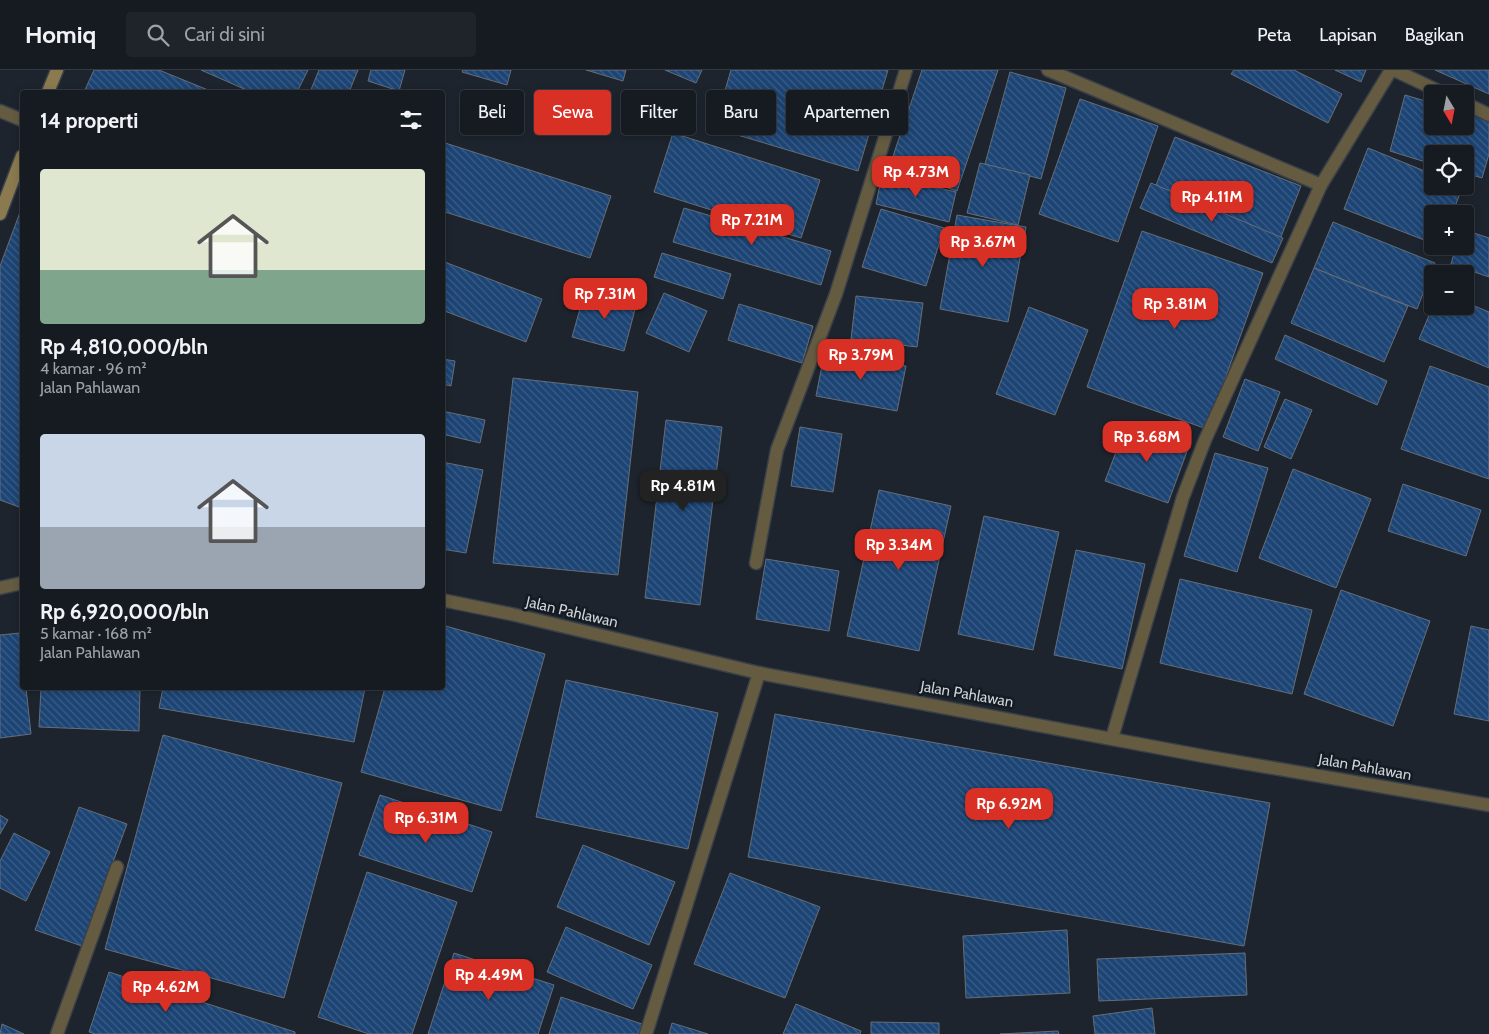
<!DOCTYPE html>
<html lang="id">
<head>
<meta charset="utf-8">
<style>
  body { margin:0; font-family:Cabin,sans-serif; background:#1f242a; color:#f1f3f6; height:100vh; display:flex; flex-direction:column; font-size:19px; white-space:nowrap }
  * { box-sizing:border-box; margin:0 }
  p { font-size:16px; color:#9ea1a5 }
  .icon { flex:none; width:28px; height:28px; fill:none; stroke:currentColor; stroke-width:2; stroke-linecap:round; stroke-linejoin:round }
  .map { position:relative; flex:1; overflow:hidden }
  .drawer { position:absolute; left:20px; top:20px; width:425px; height:600px; display:flex; flex-direction:column; background:#161b22; border-radius:5px; box-shadow:0 2px 8px #0003,0 0 0 1px #353940 }
  .drawer>* { flex:none }
  .banner { position:absolute; left:460px; top:20px; width:475px; height:45px; display:flex; gap:10px }
  .needle { width:32px; rotate:170deg }
  .controls { position:absolute; left:1424px; top:15px; display:grid; gap:10px }
  .controls a { display:grid; place-items:center; width:50px; height:50px; border-radius:5px; background:#161b22; box-shadow:0 2px 8px #0003,0 0 0 1px #353940; font-size:25px }
  .price { position:absolute; translate:-50% -42px; padding:0 11px; border-radius:10px; background:#d93025; color:#fff; font-size:16px; line-height:32px; filter:drop-shadow(0 1px 2px #0008) }
  .price::after { content:''; position:absolute; left:50%; top:30px; width:15px; height:11px; margin-left:-8px; background:inherit; clip-path:polygon(0 0,100% 0,50% 100%) }
  .price.selected { background:#222; color:#fff }
  ul { padding:0; list-style:none }
  li { display:grid; align-content:center; gap:10px; height:265px; padding:0 20px }
  li span { display:grid; place-items:center; height:155px; border-radius:5px; color:#555 }
  li>.icon { margin-inline-start:auto }
  span .icon { width:90px; height:90px; fill:#fffc; stroke-width:1 }
  li b { font-size:21px }
  h2 { display:flex; justify-content:space-between; align-items:center; height:60px; padding:0 20px; font-size:21px }
  .pill { padding:0 18px; border-radius:5px; background:#161b22; box-shadow:0 2px 8px #0003,0 0 0 1px #353940; font-size:18px; line-height:45px }
  .pill.selected { background:#d93025; color:#fff }
  header { display:flex; align-items:center; gap:30px; box-sizing:border-box; height:70px; padding:0 25px; background:#161b22; border-bottom:1px solid #353940 }
  header strong { font-size:24px }
  nav { display:flex; gap:28px; margin-inline-start:auto; font-size:18px }
  .search { width:350px; height:45px; background:#1f242a; display:flex; align-items:center; gap:12px; box-sizing:border-box; padding:0 18px; border-radius:5px; color:#9ea1a5; font-size:19px }
  .map>svg:first-child { display:block }
  .building { fill:url(#building-back-hatch); stroke:#656e78 }
  .lines { fill:none; stroke-linecap:round; stroke-linejoin:round }
  .minor-casing { stroke:#3a4049; stroke-width:15 }
  .tertiary-casing { stroke:#3a4049; stroke-width:15 }
  .secondary-casing { stroke:#3a4049; stroke-width:15 }
  .minor { stroke:#655b41; stroke-width:12 }
  .tertiary { stroke:#655b41; stroke-width:12 }
  .secondary { stroke:#8b7a4f; stroke-width:12 }
  .labels { text-anchor:middle; dominant-baseline:central; stroke-width:5; stroke-linejoin:round; paint-order:stroke }
  .street-label { font-size:15px; fill:#d0d4da; stroke:#141b23 }
</style>
</head>
<body>
<header>
<strong>Homiq</strong>
<div class="search"><svg class="icon" aria-label="search" viewBox="0 0 24 24"><circle cx="10" cy="10" r="6"/><path d="M15 15l6 6"/></svg>Cari di sini</div>
<nav><a>Peta</a><a>Lapisan</a><a>Bagikan</a></nav>
</header>
<div class="map">
<svg width="1489" height="964" viewBox="0 0 1489 964">
  <defs>
    <pattern id="building-back-hatch" width="6" height="6" patternUnits="userSpaceOnUse" patternTransform="scale(1.25)"><rect width="6" height="6" fill="#1c4474"/><path d="M-1 5l2 2M0 0l6 6M5-1l2 2" fill="none" stroke="#3c5e87"/></pattern>
  </defs>
  <rect width="100%" height="100%" fill="#1d242d"/>
  <!-- building -->
  <g class="building">
    <polygon points="94,0 159,0 213,22 84,22"/>
    <polygon points="201,0 308,0 297,22 251,22"/>
    <polygon points="319,0 358,0 349,22 310,22"/>
    <polygon points="371,0 405,0 399,21 368,11"/>
    <polygon points="463,0 511,0 507,15 462,2"/>
    <polygon points="586,0 626,0 623,11"/>
    <polygon points="665,0 702,0 696,13"/>
    <polygon points="731,0 888,0 858,101 714,58"/>
    <polygon points="922,0 998,0 957,121 889,98"/>
    <polygon points="1234,0 1294,0 1342,24 1328,53 1231,4"/>
    <polygon points="1335,0 1366,0 1361,12"/>
    <polygon points="1435,0 1489,0 1489,24"/>
    <polygon points="1010,2 1066,18 1041,109 985,94"/>
    <polygon points="1405,25 1432,33 1432,56 1465,56 1465,42 1489,49 1489,84 1482,108 1465,103 1465,84 1432,84 1432,94 1390,81"/>
    <polygon points="1080,29 1158,56 1118,172 1039,144"/>
    <polygon points="673,63 820,110 801,168 654,122"/>
    <polygon points="1175,67 1301,116 1273,187 1147,138"/>
    <polygon points="442,72 611,126 590,188 442,141"/>
    <polygon points="1368,78 1432,104 1432,116 1463,116 1452,144 1432,144 1432,173 1344,139"/>
    <polygon points="980,93 1030,105 1018,155 967,143"/>
    <polygon points="882,105 956,122 949,152 876,134"/>
    <polygon points="1151,113 1283,168 1272,193 1140,138"/>
    <polygon points="22,137 22,438 0,430 0,196"/>
    <polygon points="684,138 831,181 821,215 673,172"/>
    <polygon points="881,139 944,158 926,216 862,197"/>
    <polygon points="957,145 1026,157 1008,252 940,239"/>
    <polygon points="1333,152 1435,193 1417,239 1314,198"/>
    <polygon points="1465,160 1489,168 1489,207 1451,194 1456,176 1465,176"/>
    <polygon points="1142,161 1263,203 1207,359 1087,317"/>
    <polygon points="662,183 731,204 723,229 654,207"/>
    <polygon points="442,191 542,229 526,272 442,240"/>
    <polygon points="1314,198 1408,236 1384,292 1291,253"/>
    <polygon points="586,218 637,232 624,281 572,267"/>
    <polygon points="664,223 707,241 689,282 646,263"/>
    <polygon points="856,226 923,233 917,277 851,269"/>
    <polygon points="1465,232 1489,242 1489,298 1419,269 1433,236 1465,236"/>
    <polygon points="739,234 813,256 802,293 728,270"/>
    <polygon points="1029,237 1088,260 1055,345 996,324"/>
    <polygon points="1285,265 1387,311 1377,335 1275,289"/>
    <polygon points="825,280 906,296 897,341 816,326"/>
    <polygon points="442,289 455,291 451,316 442,314"/>
    <polygon points="1430,296 1489,317 1489,409 1401,379"/>
    <polygon points="513,308 638,322 618,505 493,493"/>
    <polygon points="1245,309 1280,322 1258,381 1223,367"/>
    <polygon points="1285,329 1312,340 1291,389 1264,377"/>
    <polygon points="442,341 485,350 480,373 442,364"/>
    <polygon points="666,350 722,357 700,535 645,528"/>
    <polygon points="1127,353 1189,376 1168,433 1105,411"/>
    <polygon points="800,357 842,364 833,422 791,416"/>
    <polygon points="1215,383 1268,398 1237,502 1184,486"/>
    <polygon points="442,392 483,400 466,483 442,479"/>
    <polygon points="1293,399 1371,429 1336,518 1259,488"/>
    <polygon points="1403,414 1481,440 1466,486 1388,461"/>
    <polygon points="879,420 951,436 919,581 847,566"/>
    <polygon points="984,446 1059,462 1033,580 958,564"/>
    <polygon points="1076,480 1145,494 1122,599 1054,585"/>
    <polygon points="766,489 839,501 829,561 756,549"/>
    <polygon points="1180,509 1312,540 1292,624 1160,593"/>
    <polygon points="1341,520 1430,551 1393,656 1304,624"/>
    <polygon points="442,555 545,584 501,741 361,702 385,618 442,618"/>
    <polygon points="1471,556 1489,560 1489,651 1454,644"/>
    <polygon points="20,563 22,584 22,618 26,618 31,664 0,668 0,565"/>
    <polygon points="566,610 718,643 688,779 536,747"/>
    <polygon points="41,618 140,618 139,661 39,657"/>
    <polygon points="163,618 365,618 354,672 159,638"/>
    <polygon points="775,644 1270,733 1244,876 748,787"/>
    <polygon points="163,665 342,713 284,928 105,879"/>
    <polygon points="380,725 492,762 472,822 359,785"/>
    <polygon points="79,737 127,754 82,876 35,860"/>
    <polygon points="0,745 8,750 0,764"/>
    <polygon points="14,763 50,782 26,831 0,818 0,791"/>
    <polygon points="583,775 675,812 649,875 557,837"/>
    <polygon points="367,802 457,832 412,964 369,964 318,947"/>
    <polygon points="730,803 820,837 785,928 694,894"/>
    <polygon points="566,857 652,895 633,939 547,902"/>
    <polygon points="1067,860 1070,923 966,928 963,866"/>
    <polygon points="454,883 554,915 538,964 428,964"/>
    <polygon points="1245,883 1247,925 1099,931 1097,889"/>
    <polygon points="109,902 295,962 295,964 95,964 89,962"/>
    <polygon points="561,927 642,954 638,964 549,964"/>
    <polygon points="796,934 861,961 860,964 783,964"/>
    <polygon points="1152,938 1155,964 1095,964 1093,946"/>
    <polygon points="871,952 939,953 939,964 871,964"/>
    <polygon points="672,953 708,964 669,964"/>
    <polygon points="2,954 24,964 0,964"/>
    <polygon points="1058,961 1059,964 1000,964"/>
  </g>
  <g class="lines">
    <defs>
      <g id="minor">
        <polyline points="1048,0 1321,115"/>
        <polyline points="1394,0 1445,24"/>
        <polyline points="1465,33 1489,45"/>
        <polyline points="0,41 22,50"/>
        <polyline points="756,493 777,380 836,224 906,0"/>
        <polyline points="1112,668 1183,427 1205,370 1321,115 1391,0"/>
        <polyline points="57,964 117,797"/>
        <polyline points="646,964 759,603"/>
      </g>
      <g id="tertiary">
        <polyline points="0,518 22,513"/>
        <polyline points="442,530 511,544 759,603 1203,686 1489,735"/>
      </g>
      <g id="secondary">
        <polyline points="48,22 57,0"/>
        <polyline points="0,144 22,86"/>
      </g>
    </defs>
    <!-- minor casing -->
    <use href="#minor" class="minor-casing"/>
    <!-- tertiary casing -->
    <use href="#tertiary" class="tertiary-casing"/>
    <!-- secondary casing -->
    <use href="#secondary" class="secondary-casing"/>
    <!-- minor -->
    <use href="#minor" class="minor"/>
    <!-- tertiary -->
    <use href="#tertiary" class="tertiary"/>
    <!-- secondary -->
    <use href="#secondary" class="secondary"/>
  </g>
  <g class="labels">
    <!-- street labels -->
    <g class="street-label">
      <text transform="translate(572 542) rotate(13)">Jalan Pahlawan</text>
      <text transform="translate(967 624) rotate(10)">Jalan Pahlawan</text>
      <text transform="translate(1365 697) rotate(10)">Jalan Pahlawan</text>
    </g>
  </g>
</svg>
<div class="controls">
<a><svg class="needle" viewBox="-14 -14 28 28"><path d="M0-13l5 13h-10z" fill="#e53935"/><path d="M0 13l5-13h-10z" fill="#9ea1a5"/></svg></a>
<a><svg class="icon" aria-label="locate" viewBox="0 0 24 24"><circle cx="12" cy="12" r="6"/><path d="M12 2v4M12 18v4M2 12h4M18 12h4"/></svg></a>
<a>+</a>
<a>−</a>
</div>
<b class="price" style="left:916px;top:128px">Rp 4.73M</b>
<b class="price" style="left:1212px;top:153px">Rp 4.11M</b>
<b class="price" style="left:752px;top:176px">Rp 7.21M</b>
<b class="price" style="left:983px;top:198px">Rp 3.67M</b>
<b class="price" style="left:605px;top:250px">Rp 7.31M</b>
<b class="price" style="left:1175px;top:260px">Rp 3.81M</b>
<b class="price" style="left:861px;top:311px">Rp 3.79M</b>
<b class="price" style="left:1147px;top:393px">Rp 3.68M</b>
<b class="price selected" style="left:683px;top:442px">Rp 4.81M</b>
<b class="price" style="left:899px;top:501px">Rp 3.34M</b>
<b class="price" style="left:1009px;top:760px">Rp 6.92M</b>
<b class="price" style="left:426px;top:774px">Rp 6.31M</b>
<b class="price" style="left:489px;top:931px">Rp 4.49M</b>
<b class="price" style="left:166px;top:943px">Rp 4.62M</b>
<div class="banner">
<a class="pill">Beli</a>
<a class="pill selected">Sewa</a>
<a class="pill">Filter</a>
<a class="pill">Baru</a>
<a class="pill">Apartemen</a>
</div>
<section class="drawer">
<h2>14 properti<svg class="icon" aria-label="filters" viewBox="0 0 24 24"><path d="M4 7h16M4 17h16"/><circle cx="9" cy="7" r="2"/><circle cx="15" cy="17" r="2"/></svg></h2>
<ul>
<li><span style="background:linear-gradient(#dfe7d0 65%,#7fa58c 0)"><svg class="icon" aria-label="home" viewBox="0 0 24 24"><path d="M3 11l9-7 9 7M6 9v11h12V9"/></svg></span><div><b>Rp 4,810,000/bln</b><p>4 kamar · 96 m²</p><p>Jalan Pahlawan</p></div></li>
<li><span style="background:linear-gradient(#c9d6e8 60%,#9aa5b1 0)"><svg class="icon" aria-label="home" viewBox="0 0 24 24"><path d="M3 11l9-7 9 7M6 9v11h12V9"/></svg></span><div><b>Rp 6,920,000/bln</b><p>5 kamar · 168 m²</p><p>Jalan Pahlawan</p></div></li>
</ul>
</section>
</div>
</body>
</html>
